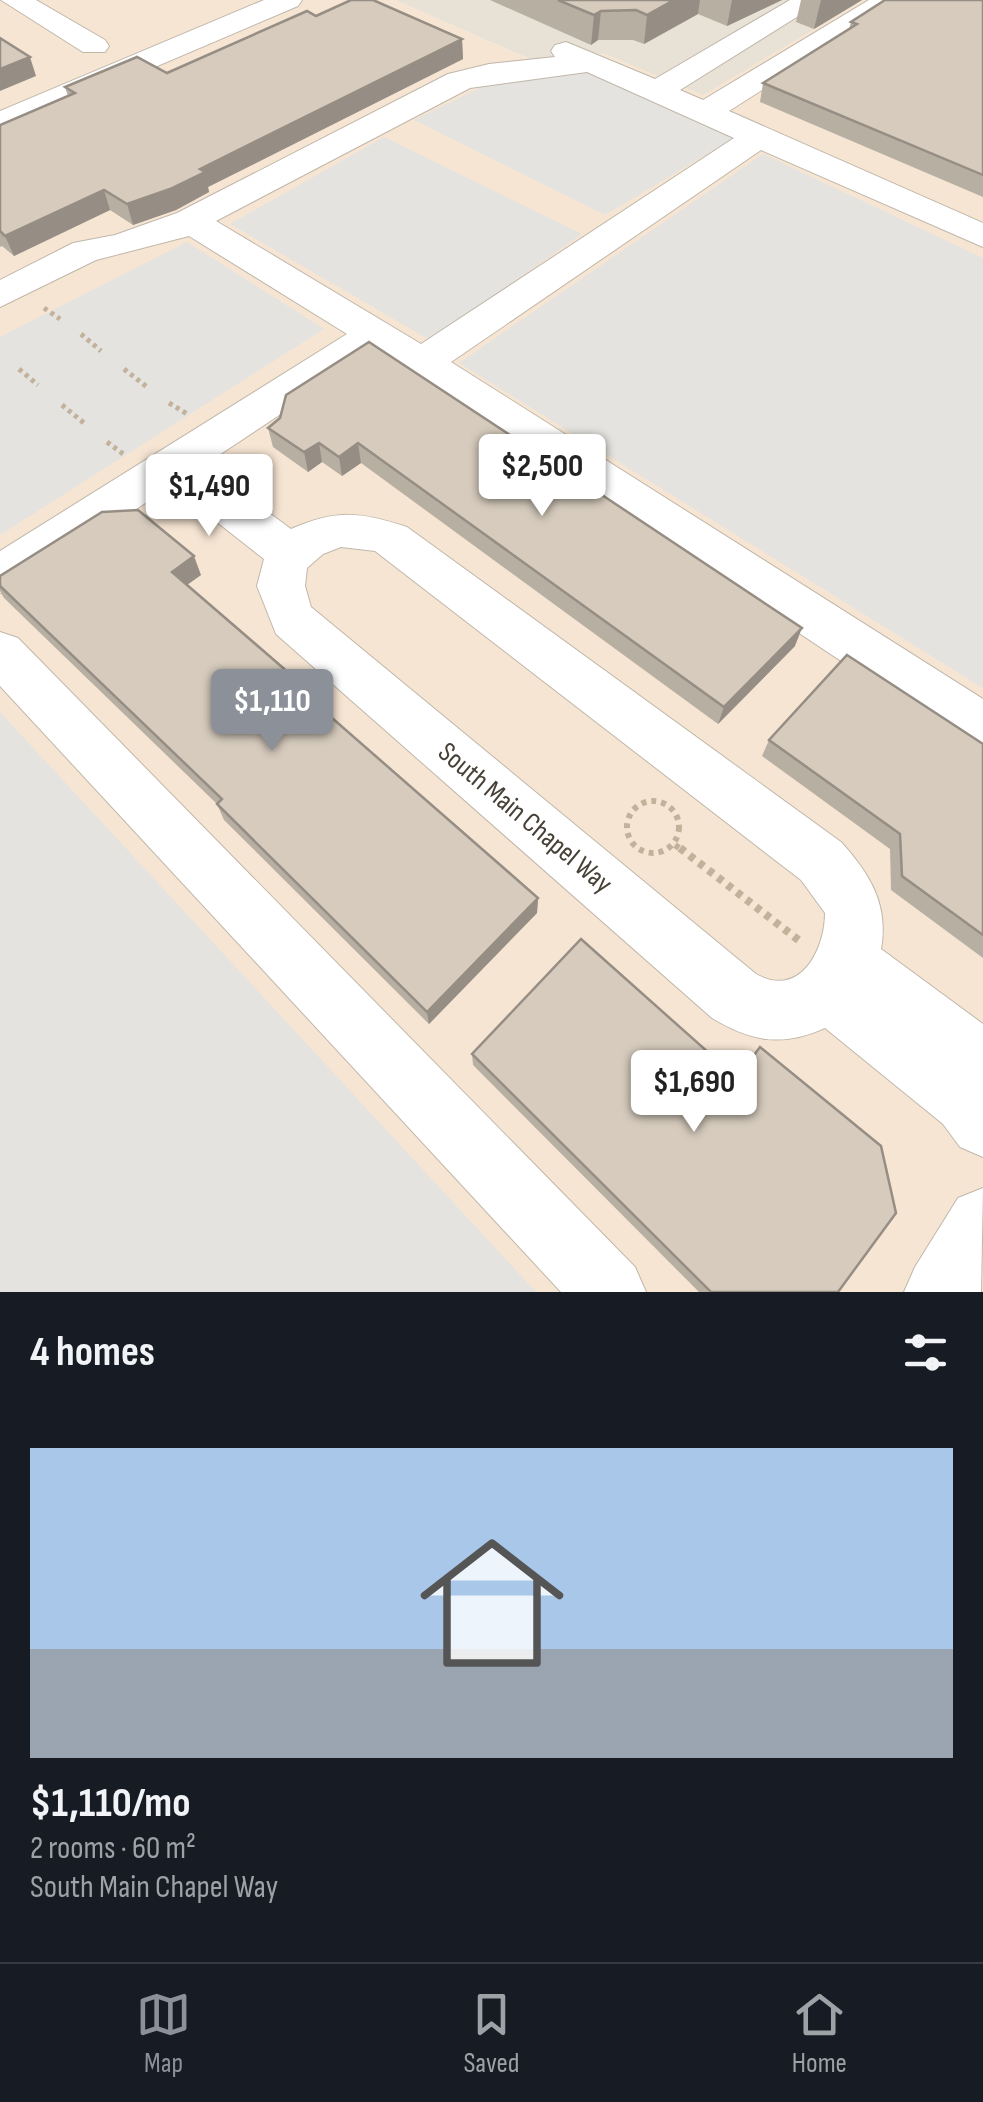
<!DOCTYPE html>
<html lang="en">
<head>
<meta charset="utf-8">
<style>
  body { margin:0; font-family:"Sofia Sans Condensed",sans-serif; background:#20242c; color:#f1f3f6; height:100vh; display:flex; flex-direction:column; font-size:38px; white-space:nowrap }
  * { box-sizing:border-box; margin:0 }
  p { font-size:32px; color:#9ea1a6 }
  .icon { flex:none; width:55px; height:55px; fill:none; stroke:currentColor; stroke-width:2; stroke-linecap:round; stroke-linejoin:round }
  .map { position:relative; height:1292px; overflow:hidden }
  .details { display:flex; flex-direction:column; background:#171b24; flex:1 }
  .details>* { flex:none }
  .price { position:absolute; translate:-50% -85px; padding:0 22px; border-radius:10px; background:#fff; color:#222; font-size:32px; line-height:65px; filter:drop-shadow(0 2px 5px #0008) }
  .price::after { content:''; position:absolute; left:50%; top:60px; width:30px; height:22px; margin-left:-15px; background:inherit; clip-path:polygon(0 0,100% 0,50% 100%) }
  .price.current { background:#8c9099; color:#fff }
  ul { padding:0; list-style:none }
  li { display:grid; align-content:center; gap:20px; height:530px; padding:0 30px }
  li span { display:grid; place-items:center; height:310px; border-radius:0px; color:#555 }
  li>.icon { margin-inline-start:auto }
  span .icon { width:180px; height:180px; fill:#fffc; stroke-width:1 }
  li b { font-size:42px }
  h2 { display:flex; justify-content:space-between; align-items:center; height:120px; padding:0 30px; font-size:42px }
  .dock { display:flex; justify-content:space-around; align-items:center; height:140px; border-top:2px solid #363941; background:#171b24; font-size:28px; color:#9ea1a6 }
  .dock a { display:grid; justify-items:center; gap:5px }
  .dock .current { color:#8c9099 }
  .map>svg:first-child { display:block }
  .residential { fill:#e8e1d6 }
  .commercial { fill:#f6e5d3 }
  .parking { fill:#e5e3df }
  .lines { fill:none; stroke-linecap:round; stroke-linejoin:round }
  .minor-casing { stroke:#c0b7aa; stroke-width:2 }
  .path-far2 { stroke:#c2b29b; stroke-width:5; stroke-dasharray:4 4; stroke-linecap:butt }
  .path-far1 { stroke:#c2b29b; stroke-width:6; stroke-dasharray:5 5; stroke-linecap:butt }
  .path { stroke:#c2b29b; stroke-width:8; stroke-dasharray:6 6; stroke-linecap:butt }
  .minor { fill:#fff; fill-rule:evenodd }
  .wall { fill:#b8afa3 }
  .shaded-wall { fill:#968e84 }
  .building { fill:#d6cbbd; stroke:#968e84; stroke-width:2.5 }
  .labels { text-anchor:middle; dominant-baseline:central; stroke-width:10; stroke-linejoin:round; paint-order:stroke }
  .street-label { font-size:28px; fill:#474036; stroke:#fff }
</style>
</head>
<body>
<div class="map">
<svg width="983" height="1292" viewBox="0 0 983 1292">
  <rect width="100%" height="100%" fill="#f4f0e8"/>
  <!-- residential -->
  <polygon class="residential" points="395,0 863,0 703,96 605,54 532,60"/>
  <!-- commercial -->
  <polygon class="commercial" points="0,0 396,0 531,60 605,54 703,95 863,0 983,0 983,1292 0,1292"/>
  <!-- parking -->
  <g class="parking">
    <polygon points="580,67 736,137 605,215 414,120 510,73"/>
    <polygon points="384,137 582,234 430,340 230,224"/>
    <polygon points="763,154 983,258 983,688 459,363"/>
    <polygon points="187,242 324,329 0,535 0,337"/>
    <polygon points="0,712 536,1292 0,1292"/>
  </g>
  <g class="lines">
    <defs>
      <g id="minor">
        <polygon points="1,0 36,0 105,40 109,46 105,52 83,52"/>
        <polygon points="264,0 302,0 298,6 0,133 0,111"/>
        <path d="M790,0H824L680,90L703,100L869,0H903L729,111L983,223V247L761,150L451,362L983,699V749L964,743L376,351L204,465L291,529C338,509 360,512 407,527L841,842C870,874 889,905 881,949L983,1024V1157L960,1147L943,1124L825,1028C782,1047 752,1042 712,1018L276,634L257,586L264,559L171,486L17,588L0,593V551L347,334L189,236L96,260L0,307V280L73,243L115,235L177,213L448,74L489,64L555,57L551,51L555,45L566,42L655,79ZM587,72L734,138L421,344L216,221L470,88ZM341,547L375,551L801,880L825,913C825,950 800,999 756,974L311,607L305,586L307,568L323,554Z"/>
        <polygon points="0,632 18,638 635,1267 646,1292 561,1292 0,686"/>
        <polygon points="983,1188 981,1292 904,1292 915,1267 958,1198"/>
      </g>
    </defs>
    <!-- minor casing -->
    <use href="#minor" class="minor-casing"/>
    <!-- path-far2 -->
    <g class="path-far2">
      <polyline points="44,308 60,319"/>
      <polyline points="81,334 101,351"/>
      <polyline points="19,369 38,385"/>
      <polyline points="124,369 147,387"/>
      <polyline points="169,403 189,415"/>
      <polyline points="62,405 84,423"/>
      <polyline points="107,442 126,456"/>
    </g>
    <!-- path-far1 -->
    <g class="path-far1">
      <circle cx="653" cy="827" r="26"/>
      <polyline points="675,845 683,851"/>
    </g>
    <!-- path -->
    <polyline class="path" points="680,848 801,942"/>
    <!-- minor -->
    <use href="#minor" class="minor"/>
  </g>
  <!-- wall -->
  <g class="wall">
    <polygon points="490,0 782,0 727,26 698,14 644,44 633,40 598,40 591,45"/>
    <polygon points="801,0 862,0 814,29 796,22"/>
    <polygon points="983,0 983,197 760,102 763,83 849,29 851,22"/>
    <polygon points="316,16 462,39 463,59 208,187 209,192 176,210 133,225 110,210 14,256 2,246 0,247 0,125 68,96 65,87 167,73"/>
    <polygon points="280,418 594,497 795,646 718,724 361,463 342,476 322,462 308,472 273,447 268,428"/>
    <polygon points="201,575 187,585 296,679 299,689 538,898 537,913 429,1024 224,820 217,804 4,598 0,591 0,576"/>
    <polygon points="769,740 983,744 983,958 891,890 890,849 762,756"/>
    <polygon points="472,1054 737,1078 838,1292 699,1292 473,1065"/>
  </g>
  <!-- shaded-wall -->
  <g class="shaded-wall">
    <polygon points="674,0 700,0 698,14 644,44 647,15"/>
    <polygon points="732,0 782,0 727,26"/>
    <polygon points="821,0 862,0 814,29"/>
    <polygon points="601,11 598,40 591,45 594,15"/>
    <polygon points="462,39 463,59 208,187 209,192 176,210 133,225 127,204"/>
    <polygon points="30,57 36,76 0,91 0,69"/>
    <polygon points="104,190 110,210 14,256 5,236"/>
    <polygon points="319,443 322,462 308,472 304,452"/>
    <polygon points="358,443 361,463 342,476 339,457"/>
    <polygon points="194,556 201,575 178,591 172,572"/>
    <polygon points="802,628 795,646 718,724 724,707"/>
    <polygon points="538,898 537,913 429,1024 427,1012"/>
  </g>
  <!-- building -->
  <g class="building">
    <polygon points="351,0 373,0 462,39 200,169 205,172 170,189 127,204 104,190 5,236 0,231 0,125 75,93 65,87 137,57 167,73 307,11 316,16"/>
    <polygon points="558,0 674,0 647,15 636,10 601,11 594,15"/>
    <polygon points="885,0 983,0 983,175 763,83 857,24 851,22"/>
    <polygon points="0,38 30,57 0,69"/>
    <polygon points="369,342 563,470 594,497 599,493 802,628 724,707 358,443 339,457 319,443 304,452 268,428 280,418 286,395"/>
    <polygon points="138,510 194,556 172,572 296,679 292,683 538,898 427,1012 217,804 222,799 0,586 0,576 102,512"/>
    <polygon points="847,655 983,744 983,935 902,876 900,834 769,740"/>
    <polygon points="581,939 737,1078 760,1047 881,1146 896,1213 838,1292 711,1292 472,1054"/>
  </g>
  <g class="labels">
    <!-- street labels -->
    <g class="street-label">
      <text transform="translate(525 818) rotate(40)">South Main Chapel Way</text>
    </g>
  </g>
</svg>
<b class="price" style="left:542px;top:519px">$2,500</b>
<b class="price" style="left:209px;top:539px">$1,490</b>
<b class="price current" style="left:272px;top:754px">$1,110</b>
<b class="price" style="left:694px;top:1135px">$1,690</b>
</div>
<section class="details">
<h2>4 homes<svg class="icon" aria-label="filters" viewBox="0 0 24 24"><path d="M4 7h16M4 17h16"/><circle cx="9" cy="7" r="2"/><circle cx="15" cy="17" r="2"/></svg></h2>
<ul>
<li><span style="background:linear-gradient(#a9c7e8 65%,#9aa5b1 0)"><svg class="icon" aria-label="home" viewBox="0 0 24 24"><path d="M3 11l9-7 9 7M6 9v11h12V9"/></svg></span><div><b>$1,110/mo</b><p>2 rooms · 60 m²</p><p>South Main Chapel Way</p></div></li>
</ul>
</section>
<nav class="dock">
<a class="current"><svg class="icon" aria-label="map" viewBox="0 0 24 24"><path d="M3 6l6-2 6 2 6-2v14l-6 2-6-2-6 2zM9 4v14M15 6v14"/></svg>Map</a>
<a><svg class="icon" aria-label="saved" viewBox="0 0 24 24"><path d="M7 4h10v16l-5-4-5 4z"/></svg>Saved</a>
<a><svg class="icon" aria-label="home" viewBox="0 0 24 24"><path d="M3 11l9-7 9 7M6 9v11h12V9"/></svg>Home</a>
</nav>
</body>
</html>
